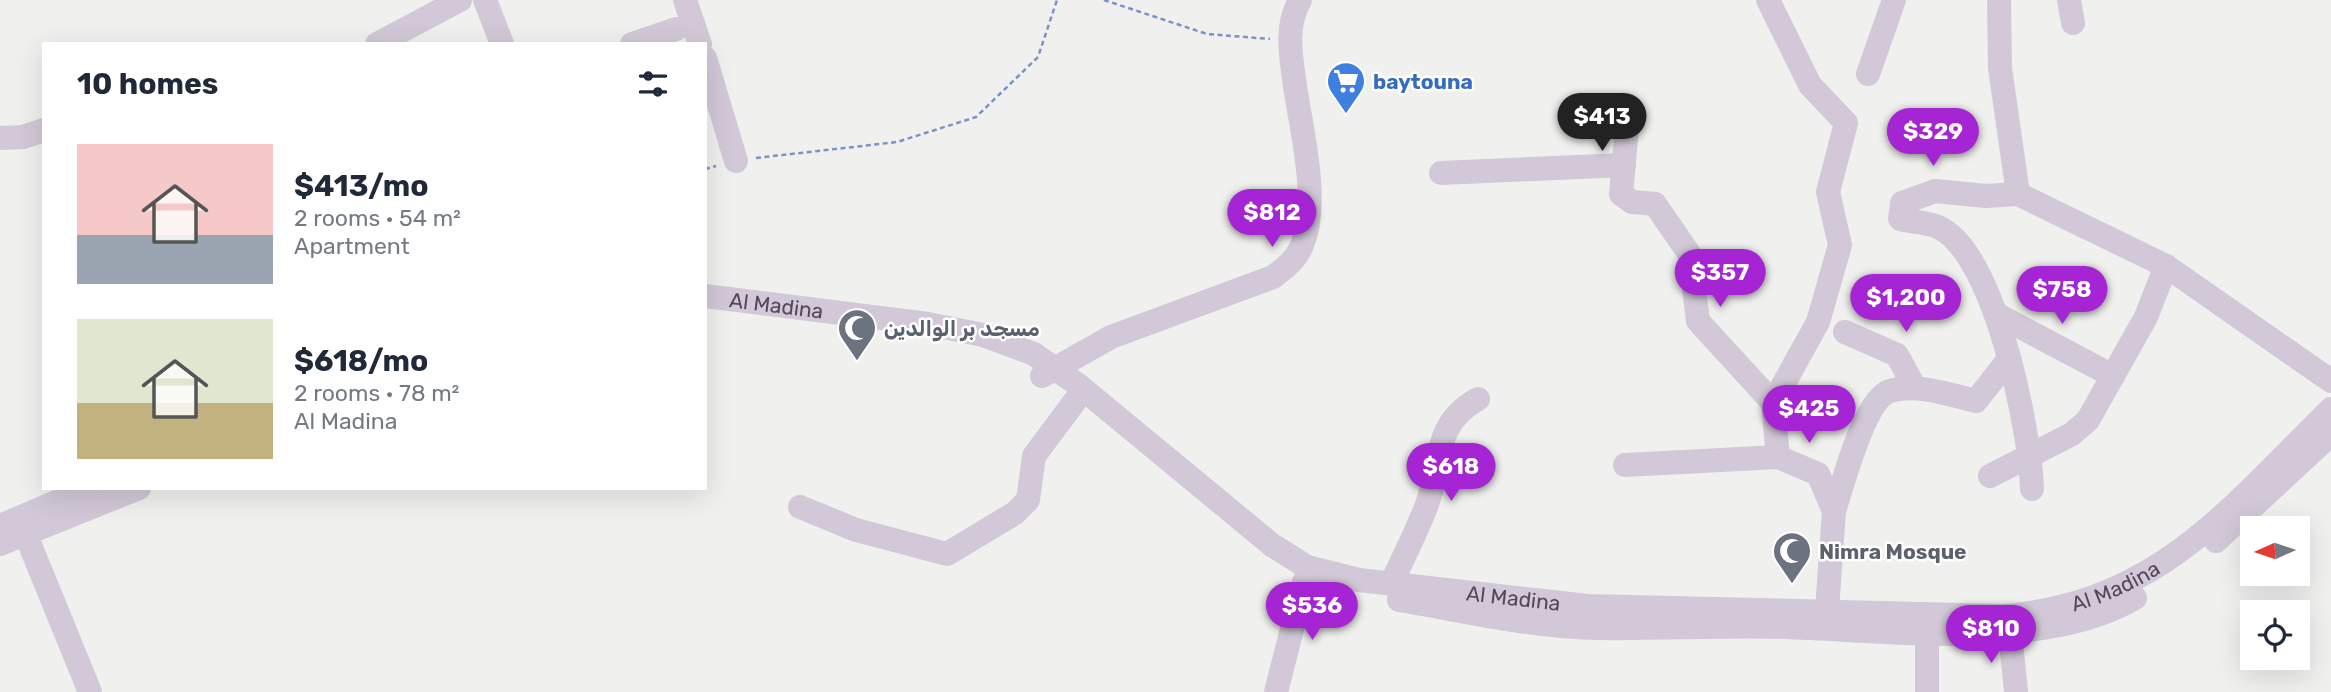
<!DOCTYPE html>
<html lang="en">
<head>
<meta charset="utf-8">
<style>
  body { margin:0; font-family:Rubik,"Noto Naskh Arabic",sans-serif; background:#f2f2f3; color:#1f2937; height:100vh; display:flex; flex-direction:column; font-size:26px; white-space:nowrap }
  * { box-sizing:border-box; margin:0 }
  p { font-size:23px; color:#747a83 }
  .icon { flex:none; width:38px; height:38px; fill:none; stroke:currentColor; stroke-width:2; stroke-linecap:round; stroke-linejoin:round }
  .map { position:relative; flex:1; overflow:hidden }
  .panel { position:absolute; left:42px; top:42px; width:665px; height:448px; display:flex; flex-direction:column; background:#fff; border-radius:0px; box-shadow:0 7px 28px #0002 }
  .panel>* { flex:none }
  .needle { width:46px; rotate:267deg }
  .buttons { position:absolute; left:2240px; top:516px; display:grid; gap:14px }
  .buttons a { display:grid; place-items:center; width:70px; height:70px; border-radius:0px; background:#fff; box-shadow:0 7px 28px #0002; font-size:35px }
  .price { position:absolute; translate:-50% -60px; padding:0 16px; border-radius:24px; background:#a524d4; color:#fff; font-size:23px; line-height:46px; filter:drop-shadow(0 2px 4px #0008) }
  .price::after { content:''; position:absolute; left:50%; top:42px; width:21px; height:16px; margin-left:-10px; background:inherit; clip-path:polygon(0 0,100% 0,50% 100%) }
  .price.active { background:#222; color:#fff }
  ul { padding:0; list-style:none }
  li { display:flex; align-items:center; gap:21px; height:175px; padding:0 35px }
  li span { display:grid; place-items:center; flex:none; width:196px; height:140px; border-radius:0px; color:#555 }
  li>.icon { margin-inline-start:auto }
  span .icon { width:84px; height:84px; fill:#fffc; stroke-width:1 }
  li b { font-size:30px }
  h2 { display:flex; justify-content:space-between; align-items:center; height:84px; padding:0 35px; font-size:30px }
  .map>svg:first-child { display:block }
  .lines { fill:none; stroke-linecap:round; stroke-linejoin:round }
  .path { stroke:#7992c7; stroke-width:2.5; stroke-dasharray:5 3.5; stroke-linecap:butt }
  .minor { stroke:#d2c8d7; stroke-width:24 }
  .labels { text-anchor:middle; dominant-baseline:central; stroke-width:5; stroke-linejoin:round; paint-order:stroke }
  .shop-label { font-size:21px; font-weight:bold; fill:#366cbe; stroke:#fff; text-anchor:start }
  .street-label { font-size:21px; fill:#53475a; stroke:#fff }
  .worship-label { font-size:21px; font-weight:bold; fill:#5b616d; stroke:#fff; text-anchor:start }
</style>
</head>
<body>
<div class="map">
<svg width="2331" height="692" viewBox="0 0 2331 692">
  <rect width="100%" height="100%" fill="#f0f0ee"/>
  <g class="lines">
    <!-- path -->
    <g class="path">
      <polyline points="1104,0 1207,34 1270,39"/>
      <polyline points="756,158 897,142 976,117 1038,57 1057,0"/>
      <polyline points="705,169 716,166"/>
    </g>
    <!-- minor -->
    <g class="minor">
      <polyline points="485,0 502,44"/>
      <polyline points="685,0 700,44"/>
      <polyline points="1768,0 1810,85 1846,123 1828,192 1840,245 1818,322 1773,403"/>
      <polyline points="1999,0 2000,68 2018,194 2166,266 2331,381"/>
      <polyline points="2069,0 2073,23"/>
      <polyline points="377,44 460,0"/>
      <polyline points="632,44 676,29"/>
      <polyline points="705,58 736,161"/>
      <polyline points="1868,74 1894,0"/>
      <polyline points="1628,117 1621,194 1632,202 1655,204 1690,255 1698,321 1773,403 1778,457"/>
      <polyline points="0,138 23,137 44,130"/>
      <polyline points="1441,173 1624,165"/>
      <path d="M2018,194L1986,196L1935,191L1902,203L1900,219C1912,222 1927,222 1938,227C1995,252 2030,431 2032,489"/>
      <path id="s1" d="M705,296L928,324L983,335L1034,354L1077,384L1272,545L1307,567L1359,580L1588,606L2003,616C2157,604 2228,510 2331,409"/>
      <polyline points="1996,314 2113,376"/>
      <polyline points="1845,332 1897,355 1915,388"/>
      <path d="M1042,376L1111,337L1273,277C1285,268 1296,260 1302,245C1321,201 1300,126 1294,79C1290,51 1286,25 1300,0"/>
      <polyline points="1625,465 1778,457 1818,474 1834,511 1827,610"/>
      <polyline points="1990,476 2072,434 2088,420 2146,317 2166,266"/>
      <polyline points="800,507 856,530 947,554 1015,513 1028,500 1034,456 1075,401"/>
      <path d="M1834,511C1843,484 1864,399 1890,391C1917,383 1950,395 1976,401L2009,359"/>
      <polyline points="19,518 90,692"/>
      <polyline points="0,526 89,488"/>
      <polyline points="2216,541 2331,434"/>
      <polyline points="0,544 139,488"/>
      <path d="M1392,582C1403,558 1416,533 1426,507C1443,464 1431,425 1478,399"/>
      <path d="M1399,600C1465,611 1532,627 1599,628C1661,629 1723,625 1785,627C1889,630 2044,652 2135,598"/>
      <polyline points="2010,632 2016,692"/>
      <polyline points="1276,692 1304,582"/>
      <polyline points="1927,692 1927,617"/>
    </g>
  </g>
  <!-- icons -->
  <defs>
    <symbol id="supermarket-pin" viewBox="-11 -11 22 30"><path d="M0 17L-7.5 6A9.5 9.5 0 1 1 7.5 6Z" fill="#3f7fe0" stroke="#fff"/><path d="M-6-5.5h2.5l.6 2H6L4.5 2H-2.5L-4.4-4H-6ZM-1.5 3.2a1.3 1.3 0 1 0 .1 0ZM3 3.2a1.3 1.3 0 1 0 .1 0Z" fill="#fff"/></symbol>
    <symbol id="mosque-pin" viewBox="-11 -11 22 30"><path d="M0 17L-7.5 6A9.5 9.5 0 1 1 7.5 6Z" fill="#6b7280" stroke="#fff"/><path d="M3.5-4.9A6 6 0 1 0 3.5 4.9A5 5 0 1 1 3.5-4.9Z" fill="#fff"/></symbol>
  </defs>
  <g fill-rule="evenodd">
    <use href="#supermarket-pin" x="1324" y="59" width="44" height="60"/>
    <use href="#mosque-pin" x="835" y="306" width="44" height="60"/>
    <use href="#mosque-pin" x="1770" y="529" width="44" height="60"/>
  </g>
  <g class="labels">
    <!-- shop labels -->
    <g class="shop-label">
      <text x="1373" y="81">baytouna</text>
    </g>
    <!-- street labels -->
    <g class="street-label">
      <text stroke="none"><textPath href="#s1" startOffset="72">Al Madina</textPath></text>
      <text stroke="none"><textPath href="#s1" startOffset="1498">Al Madina</textPath></text>
      <text stroke="none"><textPath href="#s1" startOffset="891">Al Madina</textPath></text>
    </g>
    <!-- worship labels -->
    <g class="worship-label">
      <text x="884" y="328">مسجد بر الوالدين</text>
      <text x="1819" y="551">Nimra Mosque</text>
    </g>
  </g>
</svg>
<div class="buttons">
<a><svg class="needle" viewBox="-14 -14 28 28"><path d="M0-13l5 13h-10z" fill="#e53935"/><path d="M0 13l5-13h-10z" fill="#747a83"/></svg></a>
<a><svg class="icon" aria-label="locate" viewBox="0 0 24 24"><circle cx="12" cy="12" r="6"/><path d="M12 2v4M12 18v4M2 12h4M18 12h4"/></svg></a>
</div>
<b class="price active" style="left:1602px;top:153px">$413</b>
<b class="price" style="left:1933px;top:168px">$329</b>
<b class="price" style="left:1272px;top:249px">$812</b>
<b class="price" style="left:1720px;top:309px">$357</b>
<b class="price" style="left:2062px;top:326px">$758</b>
<b class="price" style="left:1906px;top:334px">$1,200</b>
<b class="price" style="left:1809px;top:445px">$425</b>
<b class="price" style="left:1451px;top:503px">$618</b>
<b class="price" style="left:1312px;top:642px">$536</b>
<b class="price" style="left:1991px;top:665px">$810</b>
<section class="panel">
<h2>10 homes<svg class="icon" aria-label="filters" viewBox="0 0 24 24"><path d="M4 7h16M4 17h16"/><circle cx="9" cy="7" r="2"/><circle cx="15" cy="17" r="2"/></svg></h2>
<ul>
<li><span style="background:linear-gradient(#f6c9c9 65%,#9aa5b1 0)"><svg class="icon" aria-label="home" viewBox="0 0 24 24"><path d="M3 11l9-7 9 7M6 9v11h12V9"/></svg></span><div><b>$413/mo</b><p>2 rooms · 54 m²</p><p>Apartment</p></div></li>
<li><span style="background:linear-gradient(#dfe7d0 60%,#c2b280 0)"><svg class="icon" aria-label="home" viewBox="0 0 24 24"><path d="M3 11l9-7 9 7M6 9v11h12V9"/></svg></span><div><b>$618/mo</b><p>2 rooms · 78 m²</p><p>Al Madina</p></div></li>
</ul>
</section>
</div>
</body>
</html>
